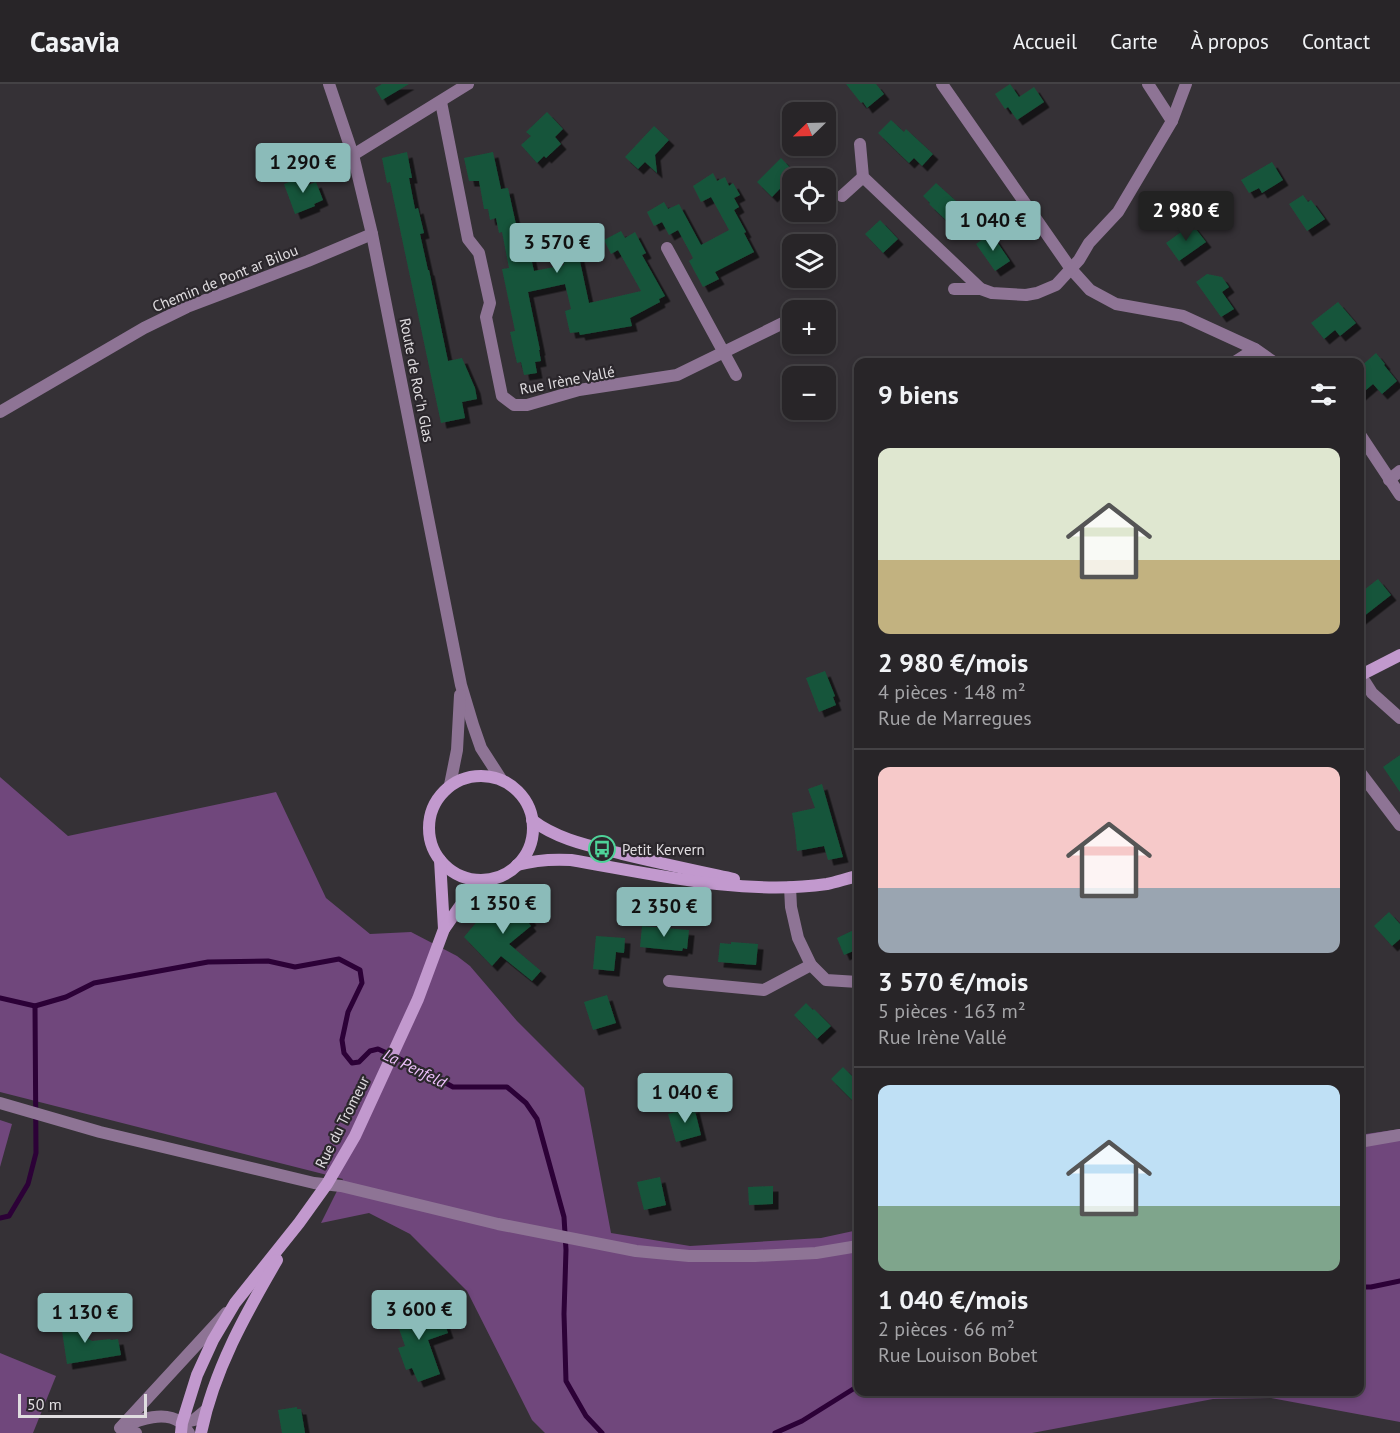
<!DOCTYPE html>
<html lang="fr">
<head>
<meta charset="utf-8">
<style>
  body { margin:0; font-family:"PT Sans",sans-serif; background:#343134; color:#f1f3f6; height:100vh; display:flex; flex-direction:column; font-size:22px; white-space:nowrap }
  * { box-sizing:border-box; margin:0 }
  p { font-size:20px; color:#a5a5a8 }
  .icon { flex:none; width:33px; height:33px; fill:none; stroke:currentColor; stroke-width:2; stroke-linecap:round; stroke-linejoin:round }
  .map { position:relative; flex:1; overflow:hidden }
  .panel { position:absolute; left:854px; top:274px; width:510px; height:1038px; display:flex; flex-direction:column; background:#282528; border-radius:12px; box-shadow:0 3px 9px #0003,0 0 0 2px #444245 }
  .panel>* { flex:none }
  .needle { width:39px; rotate:247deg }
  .buttons { position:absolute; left:782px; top:18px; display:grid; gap:12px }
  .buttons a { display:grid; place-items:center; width:54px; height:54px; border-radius:12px; background:#282528; box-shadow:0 3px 9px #0003,0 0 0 2px #444245; font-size:30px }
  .scale { position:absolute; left:18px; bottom:15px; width:129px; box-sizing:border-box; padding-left:6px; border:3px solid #e0dde0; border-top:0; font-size:16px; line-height:21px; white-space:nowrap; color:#e0dde0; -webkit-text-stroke:4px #2b272c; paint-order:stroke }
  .price { position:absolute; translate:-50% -51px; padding:0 14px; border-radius:6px; background:#8bbbb9; color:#111; font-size:20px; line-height:39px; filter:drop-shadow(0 2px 3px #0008) }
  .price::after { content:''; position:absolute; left:50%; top:36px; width:18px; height:14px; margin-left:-9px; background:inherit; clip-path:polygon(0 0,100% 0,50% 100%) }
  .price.active { background:#222; color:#fff }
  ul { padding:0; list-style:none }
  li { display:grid; align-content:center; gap:12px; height:318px; padding:0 24px }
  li+li { border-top:2px solid #444245 }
  li span { display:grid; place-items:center; height:186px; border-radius:12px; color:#555 }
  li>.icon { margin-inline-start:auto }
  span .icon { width:108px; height:108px; fill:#fffc; stroke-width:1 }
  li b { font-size:26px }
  h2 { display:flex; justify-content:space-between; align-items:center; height:72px; padding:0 24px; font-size:26px }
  header { display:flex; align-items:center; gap:36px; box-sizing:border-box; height:84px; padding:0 30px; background:#282528; border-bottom:2px solid #444245 }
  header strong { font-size:28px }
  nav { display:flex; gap:33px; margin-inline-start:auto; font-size:21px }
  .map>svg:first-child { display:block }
  .green { fill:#70477c }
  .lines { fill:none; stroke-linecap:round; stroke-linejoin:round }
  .stream { stroke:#2c0137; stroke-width:5 }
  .building { fill:#18553b; filter:url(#shadow) }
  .minor { stroke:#8e7495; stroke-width:12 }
  .tertiary { stroke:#8e7495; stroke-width:12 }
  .secondary { stroke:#c299ce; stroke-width:12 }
  .labels { text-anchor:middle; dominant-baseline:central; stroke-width:4.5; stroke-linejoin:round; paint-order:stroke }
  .street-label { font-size:15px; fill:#e0dde0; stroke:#2b272c }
  .poi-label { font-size:15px; fill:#e0dde0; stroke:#2b272c; text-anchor:start }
  .water-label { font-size:16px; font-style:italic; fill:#efc1fd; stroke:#2b272c }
</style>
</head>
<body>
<header>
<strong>Casavia</strong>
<nav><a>Accueil</a><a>Carte</a><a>À propos</a><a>Contact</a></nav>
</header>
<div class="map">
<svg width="1400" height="1349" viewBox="0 0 1400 1349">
  <defs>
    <filter id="shadow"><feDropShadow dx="5.5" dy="5.5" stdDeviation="0" flood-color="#0009"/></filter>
  </defs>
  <rect width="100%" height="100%" fill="#353136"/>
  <!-- green -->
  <g class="green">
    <polygon points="0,693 68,752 276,708 326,814 370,850 411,848 457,872 470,882 517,937 584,1004 611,1149 690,1162 821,1154 858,1146 858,1308 1359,1308 1359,1051 1400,1045 1400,1338 1271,1314 1213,1315 1032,1349 545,1349 532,1336 467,1207 410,1150 369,1129 321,1139 343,1095 0,1008"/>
    <polygon points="0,1036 12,1040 0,1083"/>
    <polygon points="0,1269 56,1292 33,1349 0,1349"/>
  </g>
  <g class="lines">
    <!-- stream -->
    <g class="stream">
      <polyline points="0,914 35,922 66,913 94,899 208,878 268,877 295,883 339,875 360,886 362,899 348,928 342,956 344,969 352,979 359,978 370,967 378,965 413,981 453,1003 507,1003 526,1019 537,1035 564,1133 566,1166 564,1230 566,1297 586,1332 602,1349"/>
      <polyline points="0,1134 9,1132 28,1100 36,1069 35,922"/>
      <polyline points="1359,1203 1371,1203 1400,1197"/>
      <polyline points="775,1349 802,1337 858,1302"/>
    </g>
  </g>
  <!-- building -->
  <g class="building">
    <polygon points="382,0 409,0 382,16 375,4"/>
    <polygon points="846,0 876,0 884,10 867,24 863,18 861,19"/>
    <polygon points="1010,0 1019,13 1034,3 1044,18 1017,36 1008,23 1005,25 995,10"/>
    <polygon points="547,28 563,45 555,53 561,60 546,74 544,72 537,79 521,61 531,52 526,48"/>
    <polygon points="891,36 904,48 906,45 933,70 922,82 914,74 909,79 878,49"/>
    <polygon points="654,42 669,56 655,71 657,89 645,78 638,85 625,73"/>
    <polygon points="407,68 412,94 409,94 415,125 418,124 424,149 420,150 428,186 429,186 448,277 462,274 475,304 477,315 462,318 465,334 441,339 390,98 387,99 382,74"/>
    <polygon points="493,68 501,105 508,104 517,145 524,143 534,187 564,181 560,162 576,159 589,219 641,207 618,166 611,170 604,156 621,147 625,154 635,148 646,169 642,171 665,212 659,215 660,218 630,234 632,242 580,251 579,248 570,249 565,227 571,225 565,200 528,208 540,266 539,266 541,277 535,278 537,289 524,291 521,278 517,279 510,248 515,247 502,185 509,184 502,148 499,149 496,134 490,136 488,125 484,125 479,97 469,97 464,74"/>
    <polygon points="781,74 795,89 772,113 757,98"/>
    <polygon points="1272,78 1283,96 1262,109 1259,104 1249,109 1241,96"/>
    <polygon points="713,89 717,97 725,93 729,102 733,99 740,111 734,114 739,123 734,126 746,148 744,149 754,168 715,188 719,195 703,203 689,177 693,174 678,146 669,151 662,138 654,142 647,128 664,118 668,125 679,120 701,161 729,146 711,113 701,118 693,102"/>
    <polygon points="304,92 308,101 316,98 323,116 314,120 315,122 295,130 284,100"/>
    <polygon points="936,99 965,125 950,140 929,120 930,119 923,112"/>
    <polygon points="1303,111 1308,118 1311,116 1325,135 1307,147 1289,120"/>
    <polygon points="880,136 898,155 883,169 865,150"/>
    <polygon points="1192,140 1206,158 1179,177 1166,159"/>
    <polygon points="991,149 1010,177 995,187 976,160"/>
    <polygon points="1207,190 1222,193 1229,203 1222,208 1234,225 1221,233 1196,198"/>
    <polygon points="1338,218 1356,239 1340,252 1335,246 1324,255 1311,239"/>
    <polygon points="1376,269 1385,280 1384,281 1397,297 1382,310 1373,300 1359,312 1359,284"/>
    <polygon points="1378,495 1391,511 1359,536 1359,510"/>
    <polygon points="825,587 835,612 833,613 836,621 819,628 806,594"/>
    <polygon points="1400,671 1400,708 1383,683"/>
    <polygon points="822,700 843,773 828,776 824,762 797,767 795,747 792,729 815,724 808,705"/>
    <polygon points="511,809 531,836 528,838 531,842 509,860 541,887 532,897 501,872 492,882 464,853 485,828"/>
    <polygon points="1389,828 1400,840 1400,855 1392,862 1374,842"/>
    <polygon points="642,842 689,846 687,865 683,864 682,867 640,863"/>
    <polygon points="858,844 858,865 844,871 837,854"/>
    <polygon points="596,852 625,854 624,869 616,868 614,887 593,885"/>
    <polygon points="731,858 758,860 756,881 718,878 720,859 731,860"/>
    <polygon points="607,911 616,939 593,946 584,918"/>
    <polygon points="806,919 813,926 814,925 831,942 817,955 794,931"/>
    <polygon points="843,983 858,998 858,1022 831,995"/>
    <polygon points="694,1023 701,1051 676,1058 668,1030"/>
    <polygon points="660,1093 666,1121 644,1126 637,1098"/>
    <polygon points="773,1102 773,1120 749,1121 748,1103"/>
    <polygon points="411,1217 417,1233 419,1232 420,1236 441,1229 448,1249 428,1256 440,1290 418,1298 412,1284 406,1286 398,1264 405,1262 397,1239 400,1238 394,1223"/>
    <polygon points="77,1231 80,1249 92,1257 110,1255 111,1256 118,1255 121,1271 67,1280 60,1234"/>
    <polygon points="297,1323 297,1325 301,1325 305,1349 282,1349 278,1326"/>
  </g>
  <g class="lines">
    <!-- minor -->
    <g class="minor">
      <polyline points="942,0 1071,185 1090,206 1116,220 1183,232 1255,265 1275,279"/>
      <polyline points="1148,0 1172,37"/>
      <polyline points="441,18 468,155 479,169 490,219 486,233 502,312 514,321 527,321 579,306 677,291 783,239"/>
      <polyline points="860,60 863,93 981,205 992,209 1026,211 1037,209 1056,201 1079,176 1089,159 1118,128 1172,37 1186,0"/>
      <polyline points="353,71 468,0"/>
      <polyline points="842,112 863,93"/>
      <polyline points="667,164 736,291"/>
      <polyline points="954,205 981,205"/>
      <polyline points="1233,279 1255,265"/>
      <polyline points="0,328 144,244 187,223 308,177 372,150"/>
      <polyline points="1359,349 1400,411"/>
      <polyline points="1389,396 1400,387"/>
      <polyline points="1365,598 1372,609 1400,634"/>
      <polyline points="1359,687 1400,741"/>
      <polyline points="790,803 791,823 798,854 811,881 826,896 858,898"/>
      <polyline points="669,897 764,906 811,881"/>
      <polyline points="0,1019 100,1048 314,1099 341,1102 498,1140 636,1167 689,1172 755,1172 816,1169 858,1162"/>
      <polyline points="1359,1058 1400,1051"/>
      <polyline points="182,1339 194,1336 205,1327"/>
      <path d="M125,1342C140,1335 165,1327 180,1338C184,1341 186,1345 189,1349"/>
      <polyline points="136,1349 120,1344 226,1229"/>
    </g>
    <!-- tertiary -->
    <g class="tertiary">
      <polyline points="329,0 353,71 372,150 461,601 473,641 481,664 501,695"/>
      <polyline points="450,701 457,666 460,611"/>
    </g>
    <!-- secondary -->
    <g class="secondary">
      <polyline points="1359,592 1400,571"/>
      <circle cx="481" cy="744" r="52"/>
      <path d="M532,736C558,756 591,762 622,770C659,779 697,787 734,795"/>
      <polyline points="440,776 444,845"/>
      <path d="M517,781C535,776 553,775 571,776C653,790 744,812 827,800C837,798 848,794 858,792"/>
      <polyline points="181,1349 182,1339 197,1291 213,1256 235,1219 299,1139 327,1100 355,1052 418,915 444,845 465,815 482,796"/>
      <path d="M201,1349C214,1286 245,1231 277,1176"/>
    </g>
  </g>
  <!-- icons -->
  <defs>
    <symbol id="bus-ring" viewBox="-11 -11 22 22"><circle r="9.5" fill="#2b272c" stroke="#4ed399" stroke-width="1.5"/><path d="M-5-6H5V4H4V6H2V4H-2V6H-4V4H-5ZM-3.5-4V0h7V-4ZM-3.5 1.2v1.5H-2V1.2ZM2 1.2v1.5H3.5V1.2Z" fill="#4ed399"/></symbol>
  </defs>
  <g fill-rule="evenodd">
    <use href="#bus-ring" x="587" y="750" width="30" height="30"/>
  </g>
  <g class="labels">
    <!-- street labels -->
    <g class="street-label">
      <text transform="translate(225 194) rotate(-22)">Chemin de Pont ar Bilou</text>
      <text transform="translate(417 296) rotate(79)">Route de Roc'h Glas</text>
      <text transform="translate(567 296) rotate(-11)">Rue Irène Vallé</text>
      <text transform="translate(342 1038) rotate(-63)">Rue du Tromeur</text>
    </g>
    <!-- poi labels -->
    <g class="poi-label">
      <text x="622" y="765">Petit Kervern</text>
    </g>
    <!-- water labels -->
    <g class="water-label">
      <text transform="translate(415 984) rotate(26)">La Penfeld</text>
    </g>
  </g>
</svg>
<div class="buttons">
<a><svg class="needle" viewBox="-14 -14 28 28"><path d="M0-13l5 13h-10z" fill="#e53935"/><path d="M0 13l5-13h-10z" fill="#a5a5a8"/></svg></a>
<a><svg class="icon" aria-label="locate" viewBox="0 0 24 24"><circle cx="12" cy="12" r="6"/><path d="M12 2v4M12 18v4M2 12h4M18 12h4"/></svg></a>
<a><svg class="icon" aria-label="layers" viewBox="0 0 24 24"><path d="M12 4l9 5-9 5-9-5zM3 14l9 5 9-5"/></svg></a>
<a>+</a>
<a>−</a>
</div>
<div class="scale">50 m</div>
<b class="price" style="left:303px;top:110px">1 290 €</b>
<b class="price active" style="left:1186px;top:158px">2 980 €</b>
<b class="price" style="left:993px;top:168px">1 040 €</b>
<b class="price" style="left:557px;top:190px">3 570 €</b>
<b class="price" style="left:503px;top:851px">1 350 €</b>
<b class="price" style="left:664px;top:854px">2 350 €</b>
<b class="price" style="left:685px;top:1040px">1 040 €</b>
<b class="price" style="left:419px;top:1257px">3 600 €</b>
<b class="price" style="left:85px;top:1260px">1 130 €</b>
<section class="panel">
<h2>9 biens<svg class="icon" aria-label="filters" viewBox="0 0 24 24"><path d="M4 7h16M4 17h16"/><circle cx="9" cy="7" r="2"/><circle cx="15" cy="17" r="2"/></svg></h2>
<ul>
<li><span style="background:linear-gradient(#dfe7d0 60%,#c2b280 0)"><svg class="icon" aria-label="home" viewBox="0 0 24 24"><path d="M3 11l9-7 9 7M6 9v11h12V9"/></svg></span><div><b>2 980 €/mois</b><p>4 pièces · 148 m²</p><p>Rue de Marregues</p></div></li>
<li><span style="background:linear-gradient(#f6c9c9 65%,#9aa5b1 0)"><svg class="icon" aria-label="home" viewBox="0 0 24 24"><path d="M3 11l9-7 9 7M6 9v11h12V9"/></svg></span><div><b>3 570 €/mois</b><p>5 pièces · 163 m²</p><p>Rue Irène Vallé</p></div></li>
<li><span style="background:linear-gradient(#bfe0f5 65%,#7fa58c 0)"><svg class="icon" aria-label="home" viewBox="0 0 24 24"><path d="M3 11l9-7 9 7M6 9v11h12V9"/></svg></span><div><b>1 040 €/mois</b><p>2 pièces · 66 m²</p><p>Rue Louison Bobet</p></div></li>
</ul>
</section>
</div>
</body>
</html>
